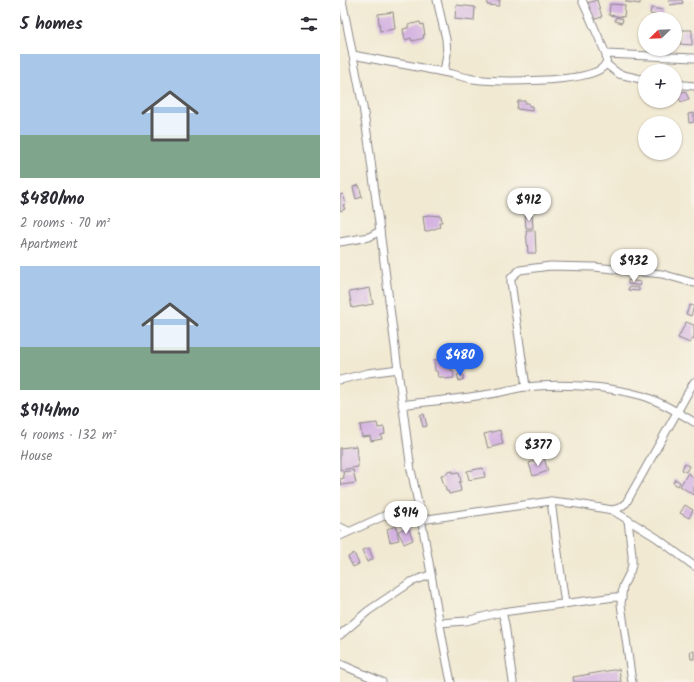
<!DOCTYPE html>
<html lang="en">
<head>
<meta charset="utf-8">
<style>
  body { margin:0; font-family:Kalam,sans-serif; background:#f7f7f7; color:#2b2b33; height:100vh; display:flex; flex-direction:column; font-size:15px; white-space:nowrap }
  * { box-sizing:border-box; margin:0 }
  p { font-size:13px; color:#7c7c81 }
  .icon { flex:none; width:22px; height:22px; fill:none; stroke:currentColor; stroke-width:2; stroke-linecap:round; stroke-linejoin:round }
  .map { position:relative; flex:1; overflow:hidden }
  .details { display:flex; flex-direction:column; background:#fff; width:340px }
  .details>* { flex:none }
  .needle { width:26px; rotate:247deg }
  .buttons { position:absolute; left:298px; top:12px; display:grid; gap:8px }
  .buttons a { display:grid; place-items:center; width:44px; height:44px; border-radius:50%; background:#fff; box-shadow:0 1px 3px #0004; font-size:20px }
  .price { position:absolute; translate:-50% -34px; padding:0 9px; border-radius:14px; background:#fff; color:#222; font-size:13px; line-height:26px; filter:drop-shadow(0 1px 2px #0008) }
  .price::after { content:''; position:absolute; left:50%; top:24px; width:12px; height:9px; margin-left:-6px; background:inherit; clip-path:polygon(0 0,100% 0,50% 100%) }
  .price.on { background:#2563eb; color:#fff }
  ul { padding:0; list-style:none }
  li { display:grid; align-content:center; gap:8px; height:212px; padding:0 20px }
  li span { display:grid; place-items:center; height:124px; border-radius:0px; color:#555 }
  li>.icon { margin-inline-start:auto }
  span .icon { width:72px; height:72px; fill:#fffc; stroke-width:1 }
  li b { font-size:17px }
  h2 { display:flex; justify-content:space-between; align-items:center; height:48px; padding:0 20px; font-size:17px }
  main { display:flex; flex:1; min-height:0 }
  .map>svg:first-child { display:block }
  .building { fill:#d4b2e1 }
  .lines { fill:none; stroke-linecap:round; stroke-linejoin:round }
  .minor-casing { stroke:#8a8686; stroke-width:9 }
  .minor { stroke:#fff; stroke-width:7 }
</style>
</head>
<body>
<main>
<section class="details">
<h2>5 homes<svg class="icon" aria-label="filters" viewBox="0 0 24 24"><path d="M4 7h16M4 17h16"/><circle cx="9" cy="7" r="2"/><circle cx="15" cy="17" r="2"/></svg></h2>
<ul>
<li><span style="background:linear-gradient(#a9c7e8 65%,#7fa58c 0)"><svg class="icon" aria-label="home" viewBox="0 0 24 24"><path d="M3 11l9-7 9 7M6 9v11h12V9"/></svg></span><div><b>$480/mo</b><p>2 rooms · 70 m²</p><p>Apartment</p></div></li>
<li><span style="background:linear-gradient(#a9c7e8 65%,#7fa58c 0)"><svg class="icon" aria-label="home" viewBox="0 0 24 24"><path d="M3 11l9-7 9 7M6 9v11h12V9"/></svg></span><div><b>$914/mo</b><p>4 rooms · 132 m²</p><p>House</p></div></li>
</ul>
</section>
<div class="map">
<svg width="354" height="682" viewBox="0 0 354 682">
  <rect width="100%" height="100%" fill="#f7f3e8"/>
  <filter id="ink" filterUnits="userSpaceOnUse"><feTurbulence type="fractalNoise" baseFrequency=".025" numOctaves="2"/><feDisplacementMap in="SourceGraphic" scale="8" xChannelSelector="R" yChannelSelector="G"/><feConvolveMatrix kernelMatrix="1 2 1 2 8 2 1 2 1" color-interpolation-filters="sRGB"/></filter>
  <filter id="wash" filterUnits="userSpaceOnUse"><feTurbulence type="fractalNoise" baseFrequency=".012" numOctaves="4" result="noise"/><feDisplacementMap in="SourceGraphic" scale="16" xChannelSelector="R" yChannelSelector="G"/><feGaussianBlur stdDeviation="0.9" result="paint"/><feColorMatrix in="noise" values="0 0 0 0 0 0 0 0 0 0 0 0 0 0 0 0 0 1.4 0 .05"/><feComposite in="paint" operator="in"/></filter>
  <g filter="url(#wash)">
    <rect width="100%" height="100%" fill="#f1e9d2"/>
    <g id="blocks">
      <!-- building -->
      <g class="building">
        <polygon points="148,0 160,0 159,6 147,5"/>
        <polygon points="257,0 262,17 252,20 247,3"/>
        <polygon points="286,0 300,0 300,4 286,2"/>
        <polygon points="329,0 342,0 343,3 330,5"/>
        <polygon points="270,4 285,5 284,17 269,15"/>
        <polygon points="116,5 135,7 134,21 115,19"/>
        <polygon points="311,8 323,10 322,16 310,14"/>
        <polygon points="53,12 55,29 40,31 38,14"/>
        <polygon points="276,17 283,19 282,23 275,21"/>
        <polygon points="80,22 81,25 83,24 85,35 83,35 84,38 72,41 71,38 65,40 63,29 68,28 68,25"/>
        <polygon points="341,30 352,30 352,45 340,44"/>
        <polygon points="345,91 349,99 341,102 337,94"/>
        <polygon points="178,101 185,101 185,103 189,103 189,106 192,106 192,111 177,109"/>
        <polygon points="354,113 354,122 349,123 348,114"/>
        <polygon points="19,185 22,197 16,199 13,187"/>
        <polygon points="3,194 6,204 3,205 5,209 0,211 0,195"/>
        <polygon points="89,215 101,216 102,222 99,222 100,227 85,232 83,216"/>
        <polygon points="192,215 193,228 186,228 185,216"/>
        <polygon points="186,230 195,230 196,253 188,253"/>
        <polygon points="288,280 301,282 300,286 288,284"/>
        <polygon points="289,287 299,288 299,291 288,290"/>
        <polygon points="30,288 33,304 12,308 9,292"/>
        <polygon points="350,305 354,306 351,316 346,314"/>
        <polygon points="346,322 354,325 354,340 352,339 350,343 338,338"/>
        <polygon points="113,358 114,366 111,366 111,371 113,370 114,378 104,379 104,377 98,377 97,371 95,371 94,360 104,359 104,361"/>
        <polygon points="122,373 124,379 119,381 117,375"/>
        <polygon points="84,414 87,426 83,427 80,415"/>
        <polygon points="37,423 38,428 44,427 45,434 41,435 42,439 31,441 30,436 22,437 20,425"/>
        <polygon points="160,430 163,444 148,448 144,434"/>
        <polygon points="16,446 18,467 0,470 0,448"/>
        <polygon points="204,458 208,471 193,476 189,463"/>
        <polygon points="344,464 349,466 346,472 342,470"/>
        <polygon points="143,468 145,477 129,480 127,471"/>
        <polygon points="13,470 16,483 1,485 0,479 4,478 3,472"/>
        <polygon points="113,471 113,473 119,472 121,482 119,482 121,491 109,494 108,491 106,491 105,485 104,486 101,475 107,474 107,472"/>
        <polygon points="348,473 354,478 354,495 340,486"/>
        <polygon points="335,479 340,482 338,486 333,483"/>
        <polygon points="345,505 353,510 349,518 340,513"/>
        <polygon points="56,526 59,540 50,542 47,529"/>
        <polygon points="68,527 73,540 64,544 58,531"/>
        <polygon points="29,548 33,559 27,562 22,550"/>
        <polygon points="14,553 19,564 13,567 8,557"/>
        <polygon points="350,651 354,651 354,659 351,659"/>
        <polygon points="279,669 281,682 234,682 233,677"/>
      </g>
    </g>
  </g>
  <g filter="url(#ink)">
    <use href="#blocks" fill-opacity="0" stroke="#8a8686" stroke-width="1"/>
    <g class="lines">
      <defs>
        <g id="minor">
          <path d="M2,0L23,107L29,146L71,470C87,540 96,612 111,682"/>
          <polyline points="97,0 106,39 107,54 104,72"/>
          <polyline points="266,54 354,58"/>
          <path d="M13,55C43,61 73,66 103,72C113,74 123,77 133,79C156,82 245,83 262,68C267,64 267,60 266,54L242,0"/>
          <polyline points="266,64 279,74 305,80"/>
          <polyline points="335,84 354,86"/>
          <polyline points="0,242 29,237 40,231"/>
          <polyline points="0,380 28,373 59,369"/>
          <polyline points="186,387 171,282 171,278 175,274 180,270 210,266 254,267 322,274 354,283"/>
          <path d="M62,405C91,401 121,399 150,394C162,392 173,389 185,387C221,383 269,386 303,396C321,402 338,412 354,422"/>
          <polyline points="211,501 225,604"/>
          <polyline points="272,510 279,508 286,503 354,382"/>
          <polyline points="81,520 211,501 238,504 272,510 317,538 354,566"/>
          <polyline points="288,520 292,555 292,565 290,572 283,586 281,604 292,682"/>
          <polyline points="0,527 8,531"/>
          <polyline points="0,536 59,509 79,507"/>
          <polyline points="162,612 165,624 173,682"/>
          <polyline points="99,623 126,621 162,612 275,597 282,598"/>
          <polyline points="0,635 28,611 71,582 90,575"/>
          <polyline points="0,664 42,682"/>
        </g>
      </defs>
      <!-- minor casing -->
      <use href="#minor" class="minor-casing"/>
      <!-- minor -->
      <use href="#minor" class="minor"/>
    </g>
  </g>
</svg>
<div class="buttons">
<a><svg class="needle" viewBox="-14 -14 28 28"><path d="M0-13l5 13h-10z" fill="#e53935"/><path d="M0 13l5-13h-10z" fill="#7c7c81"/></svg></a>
<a>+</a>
<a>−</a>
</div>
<b class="price" style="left:189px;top:222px">$912</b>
<b class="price" style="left:294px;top:283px">$932</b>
<b class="price on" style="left:120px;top:377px">$480</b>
<b class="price" style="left:198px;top:467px">$377</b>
<b class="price" style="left:66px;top:535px">$914</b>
</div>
</main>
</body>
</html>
